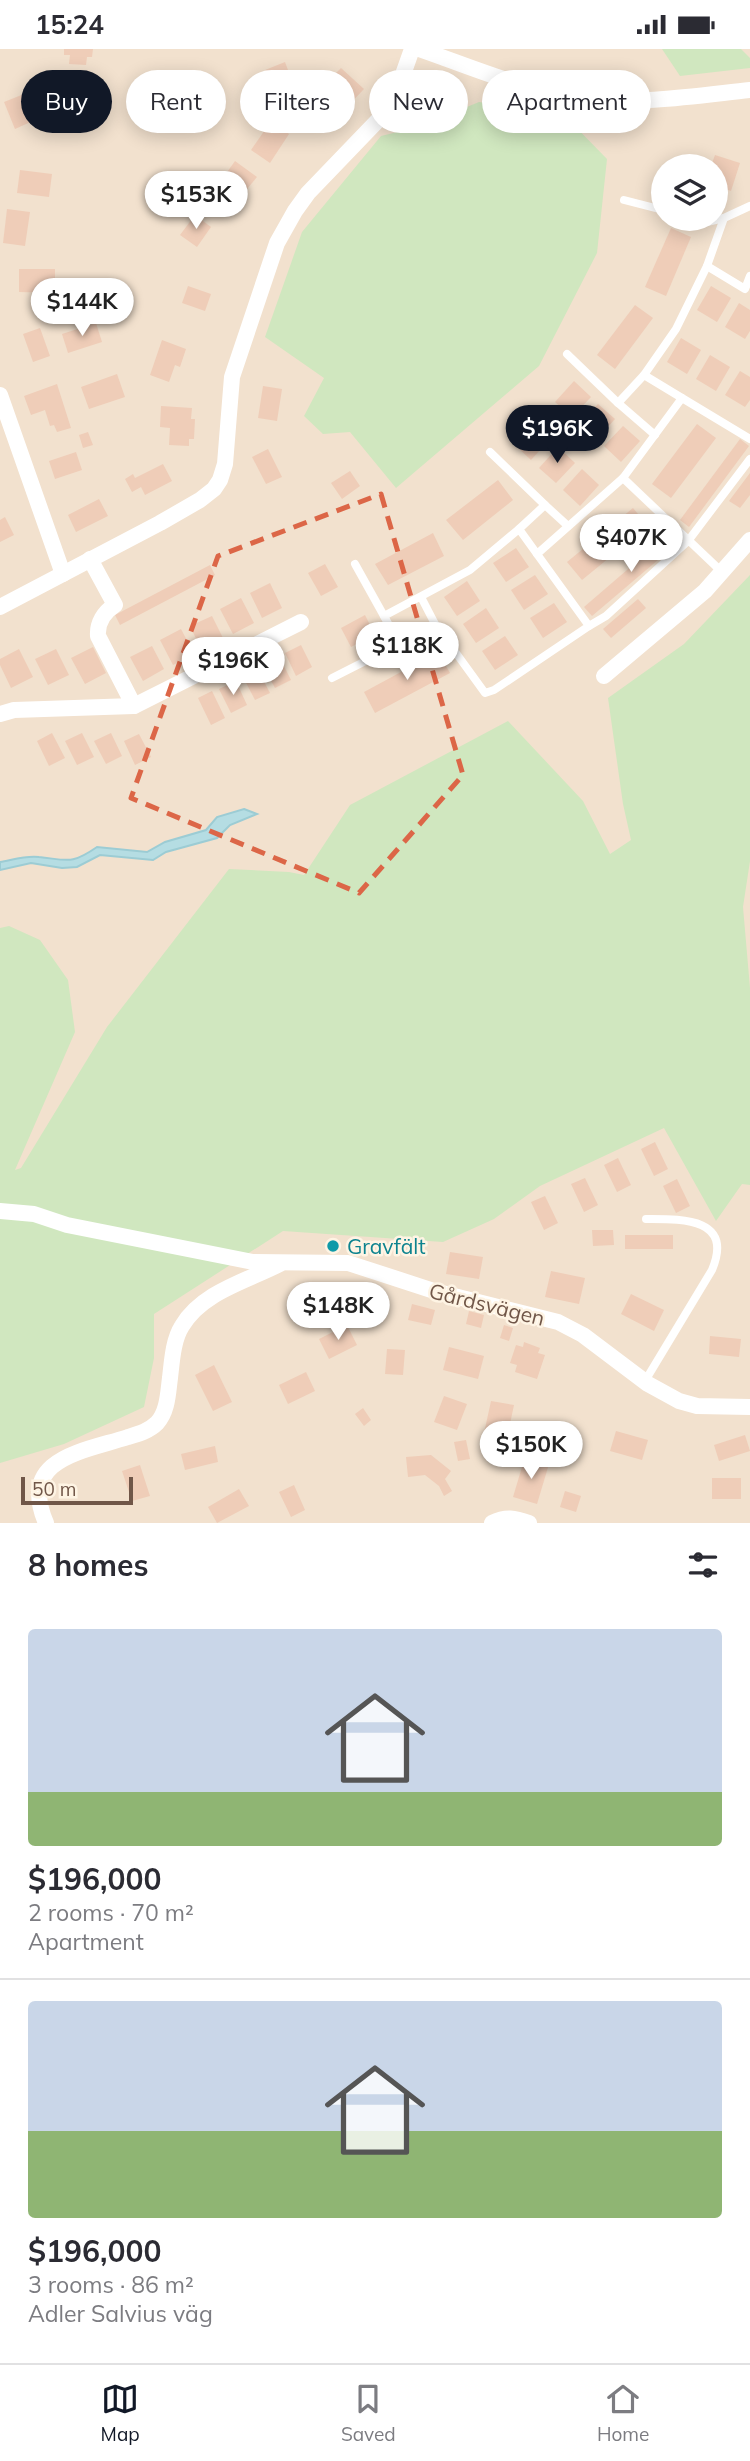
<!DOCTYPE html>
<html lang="en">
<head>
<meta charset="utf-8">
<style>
  body { margin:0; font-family:Mulish,sans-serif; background:#f7f7f7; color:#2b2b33; height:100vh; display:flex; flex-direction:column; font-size:26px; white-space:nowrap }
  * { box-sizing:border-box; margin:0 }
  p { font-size:23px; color:#7c7c81 }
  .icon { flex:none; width:38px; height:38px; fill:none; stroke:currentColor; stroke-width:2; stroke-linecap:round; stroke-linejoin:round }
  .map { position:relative; height:1474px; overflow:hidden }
  .details { display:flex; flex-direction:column; background:#fff; flex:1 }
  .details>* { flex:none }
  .top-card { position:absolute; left:21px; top:21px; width:709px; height:63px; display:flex; gap:14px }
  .controls { position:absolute; left:651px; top:105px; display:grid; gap:14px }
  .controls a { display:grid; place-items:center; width:77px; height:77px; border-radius:50%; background:#fff; box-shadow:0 4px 18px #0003; font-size:35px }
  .scale { position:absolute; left:21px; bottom:18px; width:112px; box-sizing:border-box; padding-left:7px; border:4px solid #705648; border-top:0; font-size:19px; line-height:24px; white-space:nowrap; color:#705648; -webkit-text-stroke:5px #fef4e4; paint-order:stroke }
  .price { position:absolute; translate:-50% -60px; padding:0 16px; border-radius:24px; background:#fff; color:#222; font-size:23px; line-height:46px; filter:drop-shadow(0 2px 4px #0008) }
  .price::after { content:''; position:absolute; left:50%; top:42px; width:21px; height:16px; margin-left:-10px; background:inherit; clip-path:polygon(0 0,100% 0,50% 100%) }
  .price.on { background:#111827; color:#fff }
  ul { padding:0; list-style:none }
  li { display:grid; align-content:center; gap:14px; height:371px; padding:0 28px }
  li+li { border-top:2px solid #e1e1e2 }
  li span { display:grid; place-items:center; height:217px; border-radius:7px; color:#555 }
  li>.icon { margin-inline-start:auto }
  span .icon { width:126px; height:126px; fill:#fffc; stroke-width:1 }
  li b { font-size:30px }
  h2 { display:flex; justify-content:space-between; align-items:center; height:84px; padding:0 28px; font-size:30px }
  .tag { padding:0 24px; border-radius:32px; background:#fff; box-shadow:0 4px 18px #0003; font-size:24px; line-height:63px }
  .tag.on { background:#111827; color:#fff }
  .status { display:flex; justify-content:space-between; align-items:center; height:49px; padding:0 35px; background:#fff; direction:ltr }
  .status svg { height:19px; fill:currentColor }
  .tab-bar { display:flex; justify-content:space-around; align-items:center; height:98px; border-top:2px solid #e1e1e2; background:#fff; font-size:19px; color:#7c7c81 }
  .tab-bar a { display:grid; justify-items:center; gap:4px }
  .tab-bar .on { color:#111827 }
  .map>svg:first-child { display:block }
  .residential { fill:#f2e1ce; fill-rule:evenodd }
  .green { fill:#d0e7bf }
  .water { fill:#b5dde3; stroke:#9cccd4; stroke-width:2 }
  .building { fill:#efcdb8 }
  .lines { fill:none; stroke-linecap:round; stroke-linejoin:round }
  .service { stroke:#fff; stroke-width:8 }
  .minor { stroke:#fff; stroke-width:16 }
  .marked { fill:none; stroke:#dc6647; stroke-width:5; stroke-dasharray:14 9; stroke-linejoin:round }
  .culture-dot { fill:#0f9aa8; stroke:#fef4e4; stroke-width:2.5 }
  .labels { text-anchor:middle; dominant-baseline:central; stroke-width:5; stroke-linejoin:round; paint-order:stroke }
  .culture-label { font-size:21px; fill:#0d838f; stroke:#fef4e4; text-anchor:start }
  .street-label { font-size:21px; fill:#705648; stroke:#fef4e4 }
</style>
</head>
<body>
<div class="status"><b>15:24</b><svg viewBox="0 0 49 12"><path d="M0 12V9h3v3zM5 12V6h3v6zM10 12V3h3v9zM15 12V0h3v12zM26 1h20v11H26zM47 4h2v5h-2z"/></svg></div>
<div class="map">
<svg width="750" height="1474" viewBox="0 0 750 1474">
  <rect width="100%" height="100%" fill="#fbf0df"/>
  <!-- residential -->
  <path class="residential" d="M0,0H750V1474H0ZM663,117H716V170H663Z"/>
  <!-- green -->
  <g class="green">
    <polygon points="662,0 741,0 750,9 750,19 680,27"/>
    <polygon points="479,53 564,66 607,110 597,204 539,317 396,439 350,383 323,385 304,367 324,329 265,288 302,183 381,87 418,78"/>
    <polygon points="750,526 750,812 743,858 750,939 750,1136 742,1135 716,1172 664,1079 540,1137 494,1170 443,1193 283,1182 154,1265 154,1309 144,1358 64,1395 0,1414 0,879 9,877 40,891 68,931 75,983 15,1121 21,1119 107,978 229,820 289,823 304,826 350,756 508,672 583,752 610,805 631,791 623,755 608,649 684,595"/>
  </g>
  <!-- water -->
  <path class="water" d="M244,760L257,765L230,776L217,789L166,803L153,811L100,806L77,818L62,819L31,814L0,821V813C12,811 27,806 39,808C68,811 71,816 97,798L147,803L165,793L206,781L217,768Z"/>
  <!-- building -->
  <g class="building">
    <polygon points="64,0 93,0 92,8 87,8 86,16 69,15 70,6 64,6"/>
    <polygon points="285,13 294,37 275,45 265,21"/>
    <polygon points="341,19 364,40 343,62 329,49 336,41 327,33"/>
    <polygon points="24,45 35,71 15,80 4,53"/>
    <polygon points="271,72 289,85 270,114 251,101"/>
    <polygon points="715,106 740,114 731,142 716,137 716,117 711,117"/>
    <polygon points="235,112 257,128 232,158 212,144"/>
    <polygon points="20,121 52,125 49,148 17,144"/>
    <polygon points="7,160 30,163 25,197 3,194"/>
    <polygon points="195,166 211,178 197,198 180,186"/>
    <polygon points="671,179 691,188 666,247 645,238"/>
    <polygon points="19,220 55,220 55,244 19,243"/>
    <polygon points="188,237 211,245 205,262 182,254"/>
    <polygon points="711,237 731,249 717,273 697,261"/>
    <polygon points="739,254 750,261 750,282 745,290 725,278"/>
    <polygon points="635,256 653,269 615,320 597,306"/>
    <polygon points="96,274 102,293 68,304 62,285"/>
    <polygon points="40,279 50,307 33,313 23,285"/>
    <polygon points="681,289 701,301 687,325 667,313"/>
    <polygon points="162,291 186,300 180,318 175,316 169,333 150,326"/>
    <polygon points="710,306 730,318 716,342 696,330"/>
    <polygon points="740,322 750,328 750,351 745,358 725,346"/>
    <polygon points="117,325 125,348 89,360 81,338"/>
    <polygon points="574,332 591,348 572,368 555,353"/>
    <polygon points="57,335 71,379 57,383 54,376 50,377 45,361 31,366 24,347"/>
    <polygon points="263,337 282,340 277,372 258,369"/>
    <polygon points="598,355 615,370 596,391 579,375"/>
    <polygon points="161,357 192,359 191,370 195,370 194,390 189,390 189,397 169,396 170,379 160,378"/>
    <polygon points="533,375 550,390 531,411 514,395"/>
    <polygon points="697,375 716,389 671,449 652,435"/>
    <polygon points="623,377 640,392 621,413 604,397"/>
    <polygon points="88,383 93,396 83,399 79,386"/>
    <polygon points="740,390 749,397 689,478 680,471"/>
    <polygon points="558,398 575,414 556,434 539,419"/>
    <polygon points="268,400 282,428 266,435 252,408"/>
    <polygon points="76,403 82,421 55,430 49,412"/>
    <polygon points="163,415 172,432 145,446 141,438 132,443 125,430 133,425 135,429"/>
    <polygon points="582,420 599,436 580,457 563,441"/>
    <polygon points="350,422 360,437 342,450 331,434"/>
    <polygon points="750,424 750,446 740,459 729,452"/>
    <polygon points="498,431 513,451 463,491 446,471"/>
    <polygon points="99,450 108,467 76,483 68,466"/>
    <polygon points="633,459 648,477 582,531 567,513"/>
    <polygon points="5,468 14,486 0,493 0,471"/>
    <polygon points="433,484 444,507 388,536 375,515"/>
    <polygon points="670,484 678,494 592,567 584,558"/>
    <polygon points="516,499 529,518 506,533 493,514"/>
    <polygon points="325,515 338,538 321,547 308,524"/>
    <polygon points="210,516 215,526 120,576 115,566"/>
    <polygon points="535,526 548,545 524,561 511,541"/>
    <polygon points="467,532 480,552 457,567 444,548"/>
    <polygon points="270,534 282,559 262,569 250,544"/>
    <polygon points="241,549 254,574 233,585 220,560"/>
    <polygon points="638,550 646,559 611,589 603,580"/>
    <polygon points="554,554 567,573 543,589 530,569"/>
    <polygon points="486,559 499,579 476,594 463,575"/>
    <polygon points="365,566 375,586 351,598 341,579"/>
    <polygon points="212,567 224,591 202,602 190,577"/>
    <polygon points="181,580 194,605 173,616 160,591"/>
    <polygon points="505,587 518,606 495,621 482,602"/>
    <polygon points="301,596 312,618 296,627 285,604"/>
    <polygon points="152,597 164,620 143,632 130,608"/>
    <polygon points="93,598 106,624 85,635 71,609"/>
    <polygon points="19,600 33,628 11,639 0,616 0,610"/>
    <polygon points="56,600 69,626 48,636 35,610"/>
    <polygon points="438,603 450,624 375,664 364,643"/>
    <polygon points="280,609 291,631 275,639 263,617"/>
    <polygon points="258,621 270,644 255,651 243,628"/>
    <polygon points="236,632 247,656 231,664 219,640"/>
    <polygon points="212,642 225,669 211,676 198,649"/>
    <polygon points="52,684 65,709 49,717 37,692"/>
    <polygon points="82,684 94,708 77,716 65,692"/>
    <polygon points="111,684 122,707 106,715 94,692"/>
    <polygon points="139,685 151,708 135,716 124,692"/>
    <polygon points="655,1093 668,1120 654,1127 641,1100"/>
    <polygon points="618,1109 631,1136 617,1143 604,1116"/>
    <polygon points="585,1129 598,1156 584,1163 571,1135"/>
    <polygon points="677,1130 690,1157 676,1164 663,1137"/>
    <polygon points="545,1147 558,1174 544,1181 531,1153"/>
    <polygon points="592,1181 613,1181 614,1196 593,1197"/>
    <rect x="625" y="1186" width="48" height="14"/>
    <polygon points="450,1203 483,1208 479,1230 446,1225"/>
    <polygon points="551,1222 585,1229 579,1255 545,1248"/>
    <polygon points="631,1245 664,1261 654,1282 621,1265"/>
    <polygon points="412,1255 435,1261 431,1276 408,1271"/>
    <polygon points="469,1262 484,1266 481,1279 466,1275"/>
    <polygon points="347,1276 357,1296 329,1310 319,1290"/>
    <polygon points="504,1276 513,1279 509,1292 500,1289"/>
    <polygon points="710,1287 741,1290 739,1308 709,1305"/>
    <polygon points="524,1293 540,1299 538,1304 545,1306 537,1330 515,1323 517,1316 510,1314 516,1296 523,1298"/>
    <polygon points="449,1298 484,1307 478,1330 443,1321"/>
    <polygon points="387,1300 405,1301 403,1326 385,1325"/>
    <polygon points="214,1316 232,1353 213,1362 195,1326"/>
    <polygon points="306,1323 315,1342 288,1355 279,1336"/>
    <polygon points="444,1347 467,1355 457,1381 434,1373"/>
    <polygon points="491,1352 514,1356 507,1389 484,1384"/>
    <polygon points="363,1359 371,1371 364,1377 355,1365"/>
    <polygon points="616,1382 648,1391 642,1411 610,1402"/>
    <polygon points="745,1386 750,1402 719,1412 714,1396"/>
    <polygon points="466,1391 470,1410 458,1412 454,1393"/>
    <polygon points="215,1397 218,1413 185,1421 181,1405"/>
    <polygon points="431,1406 451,1422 445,1430 452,1442 444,1447 439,1437 425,1426 408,1428 406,1408"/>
    <polygon points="525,1408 549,1415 537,1455 513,1448"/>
    <polygon points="140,1416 150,1447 132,1452 122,1422"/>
    <rect x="712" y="1429" width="29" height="21"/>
    <polygon points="294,1436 305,1461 291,1468 279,1443"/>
    <polygon points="239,1440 249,1457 217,1474 208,1458"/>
    <polygon points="565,1442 581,1447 576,1463 560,1458"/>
  </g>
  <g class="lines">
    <!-- service -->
    <g class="service">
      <polyline points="624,151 663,161"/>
      <polyline points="695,170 707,173 724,169"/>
      <polyline points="707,217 724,169 750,157"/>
      <polyline points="567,305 618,354"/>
      <polyline points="644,326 618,354 655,386"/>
      <polyline points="682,349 750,390"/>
      <polyline points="490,403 545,456"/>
      <polyline points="623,429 722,523"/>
      <polyline points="519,480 545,456 568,477"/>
      <polyline points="355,515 384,567"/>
      <polyline points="435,575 485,644 494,641 589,577 537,505"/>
      <polyline points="589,577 606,567 688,492 750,410"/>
      <polyline points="399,595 435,575 421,548"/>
      <polyline points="332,629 399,595 384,567 470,521 519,480 537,505 623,429 682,349 644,326 676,280 707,217 745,240 750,227"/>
      <path d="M645,1332L712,1221C734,1168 681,1170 646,1170"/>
    </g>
    <!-- minor -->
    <g class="minor">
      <path d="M419,0C474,19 530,44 589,50C636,56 702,46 750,41"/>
      <polyline points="0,346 63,525"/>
      <polyline points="0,558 160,474 200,451 214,440 220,431 225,415 232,328 277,194 295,162 308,144 383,66 395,48 412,0"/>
      <polyline points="604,627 705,542 750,491"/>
      <polyline points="134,657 301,573"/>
      <path d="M0,665L14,661L134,657L98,587C97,574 104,563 115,556L90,510"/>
      <polyline points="0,1162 34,1165 67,1176 253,1213 348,1214 434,1242 558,1273 583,1286 648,1335 679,1352 697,1357 750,1358"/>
      <path d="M46,1474C18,1409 82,1403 128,1388C138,1385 149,1382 157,1374C168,1362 168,1343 170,1329C172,1312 173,1291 182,1277C202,1243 247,1232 280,1215"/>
      <path d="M492,1474C506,1467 515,1469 529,1474"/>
    </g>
  </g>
  <!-- marked area -->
  <path class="marked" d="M381,445L463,726L359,844L131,749L218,507Z"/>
  <!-- markers -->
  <circle class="culture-dot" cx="333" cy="1197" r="7"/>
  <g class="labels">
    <!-- culture labels -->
    <g class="culture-label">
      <text x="347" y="1197">Gravfält</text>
    </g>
    <!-- street labels -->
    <g class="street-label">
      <text transform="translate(487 1255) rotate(14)">Gårdsvägen</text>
    </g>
  </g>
</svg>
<div class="controls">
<a><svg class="icon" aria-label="layers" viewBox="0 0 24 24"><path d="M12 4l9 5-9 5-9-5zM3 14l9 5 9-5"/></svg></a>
</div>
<div class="scale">50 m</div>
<b class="price" style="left:196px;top:182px">$153K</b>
<b class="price" style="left:82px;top:289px">$144K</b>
<b class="price on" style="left:557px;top:416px">$196K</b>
<b class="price" style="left:631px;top:525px">$407K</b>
<b class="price" style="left:407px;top:633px">$118K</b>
<b class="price" style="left:233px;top:648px">$196K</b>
<b class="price" style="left:338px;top:1293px">$148K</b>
<b class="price" style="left:531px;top:1432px">$150K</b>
<div class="top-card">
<a class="tag on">Buy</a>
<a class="tag">Rent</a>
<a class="tag">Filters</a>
<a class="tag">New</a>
<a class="tag">Apartment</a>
</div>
</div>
<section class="details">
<h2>8 homes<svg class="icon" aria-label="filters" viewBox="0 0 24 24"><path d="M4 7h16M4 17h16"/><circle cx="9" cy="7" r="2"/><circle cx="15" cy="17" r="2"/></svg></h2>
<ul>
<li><span style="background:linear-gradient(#c9d6e8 75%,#8fb573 0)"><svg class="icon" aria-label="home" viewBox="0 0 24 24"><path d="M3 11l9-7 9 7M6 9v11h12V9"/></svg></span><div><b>$196,000</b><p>2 rooms · 70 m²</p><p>Apartment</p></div></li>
<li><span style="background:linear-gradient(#c9d6e8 60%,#8fb573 0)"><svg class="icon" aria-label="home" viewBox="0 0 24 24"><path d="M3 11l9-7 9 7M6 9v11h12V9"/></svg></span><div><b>$196,000</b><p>3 rooms · 86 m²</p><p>Adler Salvius väg</p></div></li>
</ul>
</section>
<nav class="tab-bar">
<a class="on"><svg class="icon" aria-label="map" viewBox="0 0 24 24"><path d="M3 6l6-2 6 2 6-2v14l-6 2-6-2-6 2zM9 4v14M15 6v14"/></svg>Map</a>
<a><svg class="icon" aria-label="saved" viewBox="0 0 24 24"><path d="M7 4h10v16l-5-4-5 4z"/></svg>Saved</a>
<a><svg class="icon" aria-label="home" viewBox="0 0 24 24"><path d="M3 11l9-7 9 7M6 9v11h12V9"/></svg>Home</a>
</nav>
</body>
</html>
